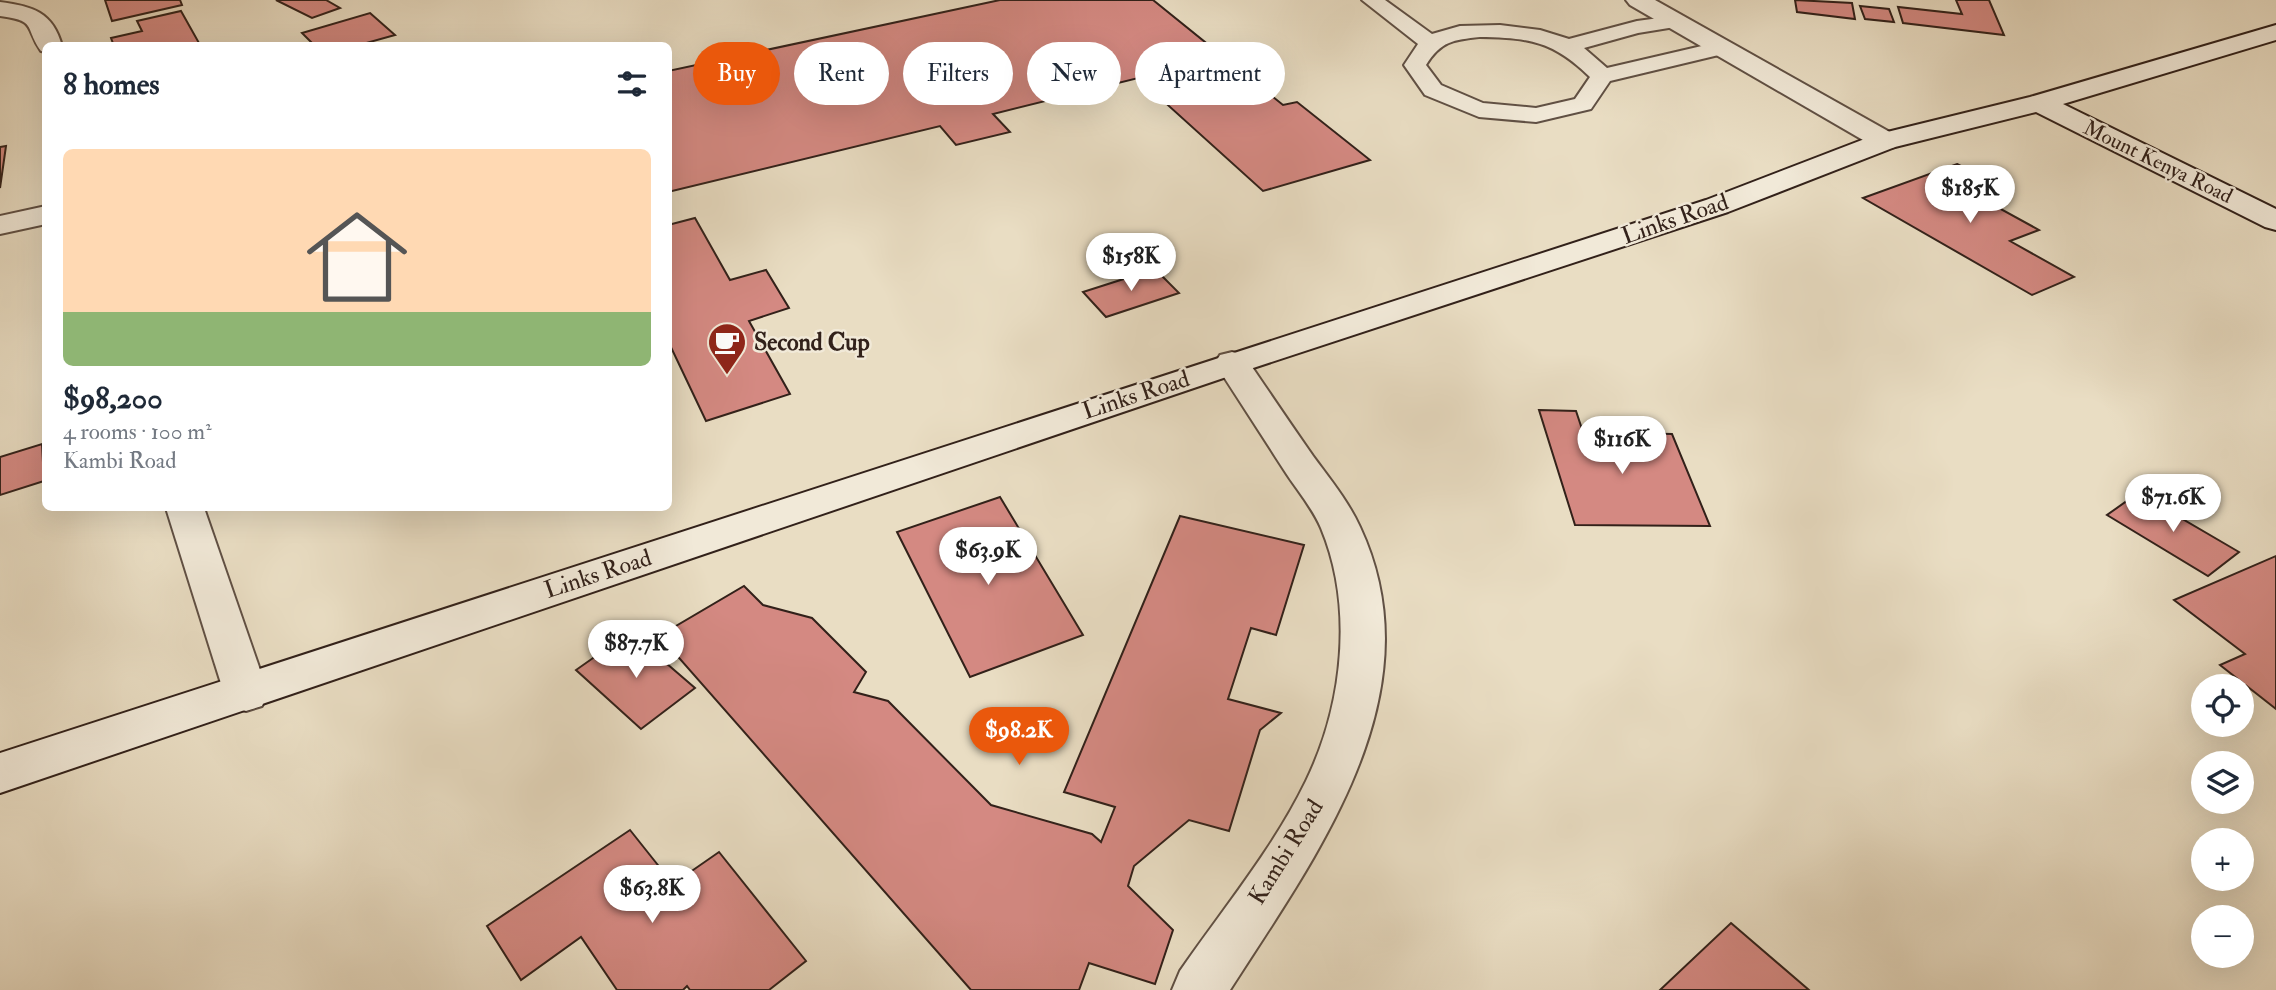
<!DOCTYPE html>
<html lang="en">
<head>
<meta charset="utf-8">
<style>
  body { margin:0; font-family:"IM FELL Double Pica",serif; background:#f6f6f7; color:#1f2937; height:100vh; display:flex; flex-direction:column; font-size:26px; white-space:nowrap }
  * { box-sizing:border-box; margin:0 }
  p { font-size:23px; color:#747a83 }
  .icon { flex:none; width:38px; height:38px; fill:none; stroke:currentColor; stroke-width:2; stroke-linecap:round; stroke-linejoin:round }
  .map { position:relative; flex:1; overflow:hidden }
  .panel { position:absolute; left:42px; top:42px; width:630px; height:469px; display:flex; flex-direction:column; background:#fff; border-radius:10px; box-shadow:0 7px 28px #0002 }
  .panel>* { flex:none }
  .top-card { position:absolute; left:693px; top:42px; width:665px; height:63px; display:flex; gap:14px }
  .buttons { position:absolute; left:2191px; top:674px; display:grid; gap:14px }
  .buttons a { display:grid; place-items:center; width:63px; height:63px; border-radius:50%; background:#fff; box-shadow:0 7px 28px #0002; font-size:35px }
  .price { position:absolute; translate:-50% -60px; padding:0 16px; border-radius:24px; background:#fff; color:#222; font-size:23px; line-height:46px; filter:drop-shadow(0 2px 4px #0008) }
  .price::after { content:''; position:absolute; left:50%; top:42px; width:21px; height:16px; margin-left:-10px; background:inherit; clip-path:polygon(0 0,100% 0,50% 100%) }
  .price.on { background:#ea580c; color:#fff }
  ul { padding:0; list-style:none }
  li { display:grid; align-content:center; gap:14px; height:371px; padding:0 21px }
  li+li { border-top:2px solid #e0e1e3 }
  li span { display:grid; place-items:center; height:217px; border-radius:10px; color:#555 }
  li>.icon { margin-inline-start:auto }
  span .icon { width:126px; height:126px; fill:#fffc; stroke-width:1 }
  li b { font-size:30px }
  h2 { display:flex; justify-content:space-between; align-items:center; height:84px; padding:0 21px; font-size:30px }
  .pill { padding:0 24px; border-radius:32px; background:#fff; box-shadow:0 7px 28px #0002; font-size:24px; line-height:63px }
  .pill.on { background:#ea580c; color:#fff }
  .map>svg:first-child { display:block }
  .building { fill:#d48982; stroke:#32211a; stroke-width:2 }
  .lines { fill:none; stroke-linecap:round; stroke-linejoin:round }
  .service-casing { stroke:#605044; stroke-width:4 }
  .minor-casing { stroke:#605044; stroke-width:4 }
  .secondary-casing { stroke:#32211a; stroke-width:4 }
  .service { fill:#f1e9d8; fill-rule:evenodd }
  .minor { fill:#f1e9d8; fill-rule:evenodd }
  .secondary { fill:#f1e9d8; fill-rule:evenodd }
  .labels { text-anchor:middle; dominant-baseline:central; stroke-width:5; stroke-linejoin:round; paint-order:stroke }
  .far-street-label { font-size:21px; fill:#32211a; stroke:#f1e9d8 }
  .street-label { font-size:24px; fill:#32211a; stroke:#f1e9d8 }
  .poi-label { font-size:24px; font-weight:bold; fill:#32211a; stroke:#f1e9d8; text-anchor:start }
</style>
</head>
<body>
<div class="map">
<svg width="2276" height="990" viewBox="0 0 2276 990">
  <rect width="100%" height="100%" fill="#e9ddc3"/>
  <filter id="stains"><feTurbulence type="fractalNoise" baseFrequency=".00286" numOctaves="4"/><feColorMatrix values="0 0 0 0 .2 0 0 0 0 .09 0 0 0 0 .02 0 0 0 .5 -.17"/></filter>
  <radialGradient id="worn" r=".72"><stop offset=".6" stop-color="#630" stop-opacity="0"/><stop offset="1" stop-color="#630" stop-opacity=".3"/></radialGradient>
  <!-- building -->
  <g class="building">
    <polygon points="105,0 180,0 182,5 112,21"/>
    <polygon points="276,0 326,0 340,8 312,18"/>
    <polygon points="1000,0 1153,0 1283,105 1297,102 1370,160 1263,191 1138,78 993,114 1010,132 956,145 940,126 668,192 668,71"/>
    <polygon points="1795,0 1852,3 1855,19 1797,12"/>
    <polygon points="1956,0 1989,0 2004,35 1903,23 1898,7 1962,14"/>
    <polygon points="1860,6 1889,9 1894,22 1865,19"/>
    <polygon points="181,11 199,43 188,46 114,46 111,38 142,31 137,21"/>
    <polygon points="370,13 395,35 366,43 368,46 315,46 302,33"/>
    <polygon points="6,146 0,188 0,147"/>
    <polygon points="1957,164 2010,192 1986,201 2039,230 2010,241 2074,277 2032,295 1863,198"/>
    <polygon points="695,218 730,280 766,270 789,308 749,321 790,394 706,421 668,341 668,225"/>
    <polygon points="1155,269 1179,293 1106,317 1083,292"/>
    <polygon points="1539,410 1576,411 1583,432 1672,434 1710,526 1575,525"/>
    <polygon points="42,444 44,481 0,495 0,457"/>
    <polygon points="2138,493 2239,552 2208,576 2107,515"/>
    <polygon points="1000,497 1083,635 970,677 897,532"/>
    <polygon points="1180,516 1304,545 1276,635 1251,628 1228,699 1281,713 1260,730 1229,831 1189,820 1134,866 1128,886 1173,930 1155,984 1089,963 1079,990 971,990 665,642 676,626 744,586 763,605 812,618 866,672 854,692 888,701 991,805 1092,834 1101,842 1115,807 1064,792"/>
    <polygon points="2276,556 2276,709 2220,665 2245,654 2174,600"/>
    <polygon points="630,632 695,688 641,729 576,670"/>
    <polygon points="630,830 673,884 719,852 806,961 769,990 690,990 687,986 683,990 617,990 581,937 521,980 487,926"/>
    <polygon points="1731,923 1809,990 1660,990"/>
  </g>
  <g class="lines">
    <defs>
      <path id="service" d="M1362,0H1385L1432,34L1460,26L1500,25L1540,30L1569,39L1637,21L1674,16L1681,18L1684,22L1681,26L1638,33L1584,48L1607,68L1719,42L1727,43L1730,48L1727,53L1610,81L1591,109L1536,122L1479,117L1425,95L1404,65L1418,44ZM1480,37C1530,38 1553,41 1590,77L1575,99L1536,108L1483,103L1441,85L1426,65C1441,41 1453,40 1480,37Z"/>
      <g id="minor">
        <polygon points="1626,0 1655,0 1895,135 1899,141 1895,147 1885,149 1875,147 1630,5"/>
        <path d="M0,2C32,6 53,12 62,46H46V52L41,51C24,27 38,21 0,16Z"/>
        <polygon points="46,206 46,224 0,234 0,216"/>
        <path d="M1232,352L1244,355C1267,389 1290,423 1313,456C1330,479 1348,501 1360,527C1438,694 1316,856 1230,990H1172L1180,971C1223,909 1273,849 1306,781C1343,705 1354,607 1321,528C1312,507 1296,489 1284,470C1261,434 1238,399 1215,363L1220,355Z"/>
        <polygon points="166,508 204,508 268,693 262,706 246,711 230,706 224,693"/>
      </g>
      <polygon id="secondary" points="2276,25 2276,40 2063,104 2276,209 2276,230 2265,227 2036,112 1895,147 1728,212 1244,371 0,793 0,753 1706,200 1875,135 2030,97"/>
    </defs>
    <!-- service casing -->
    <use href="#service" class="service-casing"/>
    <!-- minor casing -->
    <use href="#minor" class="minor-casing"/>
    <!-- secondary casing -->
    <use href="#secondary" class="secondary-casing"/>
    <!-- service -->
    <use href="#service" class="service"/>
    <!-- minor -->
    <use href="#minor" class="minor"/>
    <!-- secondary -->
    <use href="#secondary" class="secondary"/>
  </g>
  <!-- icons -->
  <defs>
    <symbol id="cafe-pin" viewBox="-11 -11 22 30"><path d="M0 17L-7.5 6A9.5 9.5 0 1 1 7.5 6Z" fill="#8f2418" stroke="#f1e9d8"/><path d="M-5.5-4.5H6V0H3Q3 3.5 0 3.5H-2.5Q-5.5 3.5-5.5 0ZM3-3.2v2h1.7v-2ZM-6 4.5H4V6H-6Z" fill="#fff"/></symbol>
  </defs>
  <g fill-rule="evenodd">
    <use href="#cafe-pin" x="705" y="320" width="44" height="60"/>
  </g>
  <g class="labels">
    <!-- far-street labels -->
    <g class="far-street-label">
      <text transform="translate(2158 162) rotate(26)">Mount Kenya Road</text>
    </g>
    <!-- street labels -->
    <g class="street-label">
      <text transform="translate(1675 219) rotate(-19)">Links Road</text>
      <text transform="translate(1136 395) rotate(-18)">Links Road</text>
      <text transform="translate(598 574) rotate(-18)">Links Road</text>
      <text transform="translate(1286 852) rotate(-58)">Kambi Road</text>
    </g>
    <!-- poi labels -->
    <g class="poi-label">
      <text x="754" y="342">Second Cup</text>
    </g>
  </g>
  <rect width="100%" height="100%" filter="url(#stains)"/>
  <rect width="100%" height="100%" fill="url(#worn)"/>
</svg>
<div class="buttons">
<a><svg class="icon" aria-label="locate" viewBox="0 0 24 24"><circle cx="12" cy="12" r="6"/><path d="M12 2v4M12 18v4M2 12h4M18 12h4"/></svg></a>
<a><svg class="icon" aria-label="layers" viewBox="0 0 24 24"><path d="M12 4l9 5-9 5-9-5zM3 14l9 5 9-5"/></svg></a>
<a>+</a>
<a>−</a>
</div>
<b class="price" style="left:1970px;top:225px">$185K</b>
<b class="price" style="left:1131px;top:293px">$158K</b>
<b class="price" style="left:1622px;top:476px">$116K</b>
<b class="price" style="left:2173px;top:534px">$71.6K</b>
<b class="price" style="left:988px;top:587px">$63.9K</b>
<b class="price" style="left:636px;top:680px">$87.7K</b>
<b class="price on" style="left:1019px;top:767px">$98.2K</b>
<b class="price" style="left:652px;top:925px">$63.8K</b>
<div class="top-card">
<a class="pill on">Buy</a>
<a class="pill">Rent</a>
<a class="pill">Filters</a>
<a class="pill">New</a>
<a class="pill">Apartment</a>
</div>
<section class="panel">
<h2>8 homes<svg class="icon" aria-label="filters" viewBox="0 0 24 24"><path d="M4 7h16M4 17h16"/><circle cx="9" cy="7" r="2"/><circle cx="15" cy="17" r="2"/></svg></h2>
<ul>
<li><span style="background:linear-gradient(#ffd9b3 75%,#8fb573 0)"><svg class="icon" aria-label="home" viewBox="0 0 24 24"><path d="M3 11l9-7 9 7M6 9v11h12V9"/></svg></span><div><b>$98,200</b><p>4 rooms · 100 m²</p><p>Kambi Road</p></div></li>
</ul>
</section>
</div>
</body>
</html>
